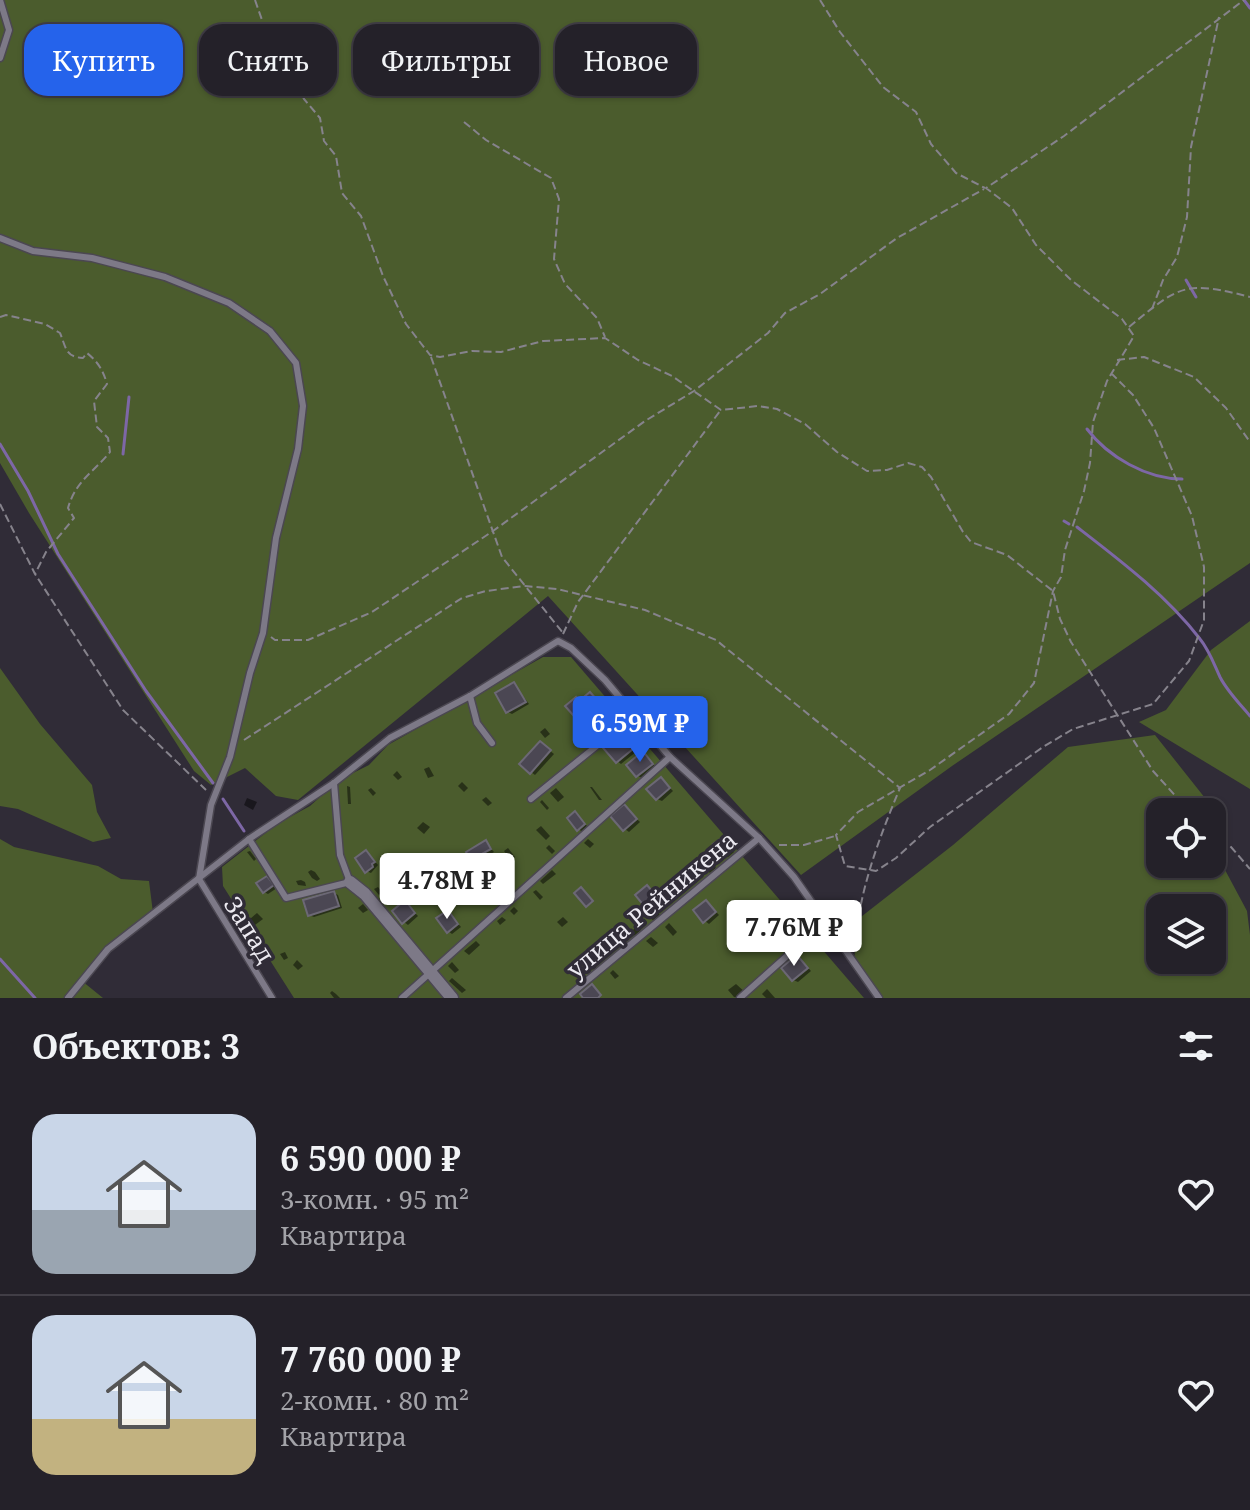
<!DOCTYPE html>
<html lang="ru">
<head>
<meta charset="utf-8">
<style>
  body { margin:0; font-family:"Noto Serif",serif; background:#2c2931; color:#f1f3f6; height:100vh; display:flex; flex-direction:column; font-size:30px; white-space:nowrap }
  * { box-sizing:border-box; margin:0 }
  p { font-size:26px; color:#a3a3a8 }
  .icon { flex:none; width:44px; height:44px; fill:none; stroke:currentColor; stroke-width:2; stroke-linecap:round; stroke-linejoin:round }
  .map { position:relative; height:998px; overflow:hidden }
  .panel { display:flex; flex-direction:column; background:#242129; flex:1 }
  .panel>* { flex:none }
  .hud { position:absolute; left:24px; top:24px; width:800px; height:72px; display:flex; gap:16px }
  .fabs { position:absolute; left:1146px; top:798px; display:grid; gap:16px }
  .fabs a { display:grid; place-items:center; width:80px; height:80px; border-radius:16px; background:#242129; box-shadow:0 2px 6px #0004,0 0 0 2px #413e46; font-size:40px }
  .price { position:absolute; translate:-50% -68px; padding:0 18px; border-radius:8px; background:#fff; color:#222; font-size:26px; line-height:52px; filter:drop-shadow(0 2px 4px #0008) }
  .price::after { content:''; position:absolute; left:50%; top:48px; width:24px; height:18px; margin-left:-12px; background:inherit; clip-path:polygon(0 0,100% 0,50% 100%) }
  .price.current { background:#2563eb; color:#fff }
  ul { padding:0; list-style:none }
  li { display:flex; align-items:center; gap:24px; height:200px; padding:0 32px }
  li+li { border-top:2px solid #413e46 }
  li span { display:grid; place-items:center; flex:none; width:224px; height:160px; border-radius:24px; color:#555 }
  li>.icon { margin-inline-start:auto }
  span .icon { width:96px; height:96px; fill:#fffc; stroke-width:1 }
  li b { font-size:34px }
  h2 { display:flex; justify-content:space-between; align-items:center; height:96px; padding:0 32px; font-size:34px }
  .tag { padding:0 28px; border-radius:24px; background:#242129; box-shadow:0 2px 6px #0004,0 0 0 2px #413e46; font-size:28px; line-height:72px }
  .tag.current { background:#2563eb; color:#fff }
  .map>svg:first-child { display:block }
  .green { fill:#4b5c2d; fill-rule:evenodd }
  .shadow { fill:#0007 }
  .lines { fill:none; stroke-linecap:round; stroke-linejoin:round }
  .stream { stroke:#7d67a6; stroke-width:3 }
  .building { fill:#4b4753; stroke:#6c6875; stroke-width:2 }
  .lane-casing { stroke:#4b4751; stroke-width:9 }
  .street-casing { stroke:#4b4751; stroke-width:15 }
  .path { stroke:#86838c; stroke-width:2; stroke-dasharray:8 4; stroke-linecap:butt }
  .lane { stroke:#7d7987; stroke-width:6 }
  .street { stroke:#7d7987; stroke-width:12 }
  .labels { text-anchor:middle; dominant-baseline:central; stroke-width:7; stroke-linejoin:round; paint-order:stroke }
  .street-label { font-size:24px; fill:#eceaf1; stroke:#302c37 }
</style>
</head>
<body>
<div class="map">
<svg width="1250" height="998" viewBox="0 0 1250 998">
  <rect width="100%" height="100%" fill="#302c37"/>
  <!-- green -->
  <g class="green">
    <polygon points="0,0 1250,0 1250,563 952,766 801,875 548,596 298,800 276,796 245,768 211,785 194,771 29,513 0,463"/>
    <polygon points="1250,621 1250,789 1139,722 1166,710 1211,650"/>
    <polygon points="543,657 571,657 864,998 294,998 223,886 222,867 277,824 310,806 339,780 369,765 388,745"/>
    <polygon points="0,668 40,724 92,785 97,812 111,838 93,842 18,809 0,806"/>
    <path d="M1155,735L1205,798L1209,812H1160V864H1212V824L1224,868L1247,911L1250,935V998H879L854,964L857,920L953,845L1068,747ZM1160,908H1212V960H1160Z"/>
    <polygon points="0,839 14,847 98,866 121,879 149,881 153,913 108,949 82,981 103,998 0,998"/>
  </g>
  <!-- shadow -->
  <g class="shadow">
    <polygon points="514,684 529,704 512,714 508,712"/>
    <polygon points="590,694 607,711 588,727 584,724 581,702"/>
    <polygon points="545,728 550,734 545,738 540,732"/>
    <polygon points="627,732 642,747 621,764 617,761"/>
    <polygon points="544,746 554,754 535,775 531,772"/>
    <polygon points="643,753 656,767 642,778 638,776"/>
    <polygon points="429,767 434,776 428,778 424,769"/>
    <polygon points="397,771 402,777 398,780 393,775"/>
    <polygon points="661,779 673,791 662,801 657,799"/>
    <polygon points="462,782 468,788 464,792 458,786"/>
    <polygon points="347,786 350,787 351,804 348,804"/>
    <polygon points="590,787 592,787 602,800 599,800"/>
    <polygon points="371,788 376,793 373,796 368,790"/>
    <polygon points="556,788 564,797 558,802 550,793"/>
    <polygon points="486,797 492,803 488,806 482,800"/>
    <polygon points="247,798 257,802 253,810 244,805"/>
    <polygon points="542,800 549,808 547,810 540,802"/>
    <polygon points="624,807 640,822 629,832 625,829"/>
    <polygon points="575,814 588,827 583,832 578,829"/>
    <polygon points="423,822 430,827 424,834 417,828"/>
    <polygon points="541,826 550,836 546,840 536,830"/>
    <polygon points="588,839 594,844 590,848 584,843"/>
    <polygon points="722,840 734,852 728,857 724,855"/>
    <polygon points="486,843 494,852 476,862 472,859"/>
    <polygon points="549,845 555,851 552,854 546,848"/>
    <polygon points="508,848 515,857 511,860 504,851"/>
    <polygon points="250,851 256,859 254,861 247,852"/>
    <polygon points="367,852 378,865 371,873 366,871"/>
    <polygon points="416,856 420,860 404,869 402,866"/>
    <polygon points="706,858 716,868 710,873 700,863"/>
    <polygon points="311,870 315,872 320,879 317,881 312,878 308,872"/>
    <polygon points="456,870 464,880 458,884 451,874"/>
    <polygon points="552,870 556,874 543,884 540,881"/>
    <polygon points="267,878 277,888 268,894 264,892"/>
    <polygon points="301,880 305,882 306,886 298,885 296,881"/>
    <polygon points="411,886 414,890 402,896 400,893"/>
    <polygon points="378,887 382,892 379,895 374,889"/>
    <polygon points="647,888 660,900 652,907 662,917 655,922 645,913 650,908 646,906"/>
    <polygon points="536,890 543,897 540,900 533,892"/>
    <polygon points="334,893 338,895 342,908 314,917 309,915"/>
    <polygon points="707,902 719,915 709,924 705,921"/>
    <polygon points="405,903 418,916 408,925 404,922"/>
    <polygon points="363,904 368,910 363,913 358,908"/>
    <polygon points="514,907 518,911 514,915 510,911"/>
    <polygon points="448,912 461,927 452,934 448,931"/>
    <polygon points="257,913 263,919 255,925 250,919"/>
    <polygon points="502,917 506,920 500,925 497,921"/>
    <polygon points="563,917 568,922 562,927 557,922"/>
    <polygon points="669,923 677,932 673,936 665,927"/>
    <polygon points="637,926 641,930 635,936 631,932"/>
    <polygon points="793,933 799,938 790,948 786,946"/>
    <polygon points="616,937 622,944 619,947 613,940"/>
    <polygon points="651,937 658,943 653,947 646,941"/>
    <polygon points="476,941 480,945 469,955 464,951"/>
    <polygon points="594,947 604,958 602,960 592,949"/>
    <polygon points="285,952 288,958 284,960 280,954"/>
    <polygon points="584,955 597,968 594,970 580,958"/>
    <polygon points="297,960 303,966 298,970 293,965"/>
    <polygon points="801,960 811,971 798,982 793,980"/>
    <polygon points="452,962 459,970 455,973 448,966"/>
    <polygon points="613,970 619,976 615,979 610,973"/>
    <polygon points="452,978 466,990 462,993 449,981"/>
    <polygon points="736,984 746,993 741,998 734,997 728,990"/>
    <polygon points="767,989 768,990 775,998 766,998 762,994"/>
    <polygon points="332,991 336,994 340,998 334,998 330,993"/>
  </g>
  <g class="lines">
    <!-- stream -->
    <g class="stream">
      <polyline points="1244,0 1250,8"/>
      <polyline points="1186,280 1196,297"/>
      <path d="M1087,429C1108,457 1147,479 1182,479"/>
      <polyline points="0,444 28,491 58,554 146,691 213,783"/>
      <polyline points="123,454 129,397"/>
      <polyline points="1064,521 1069,524"/>
      <path d="M1077,527C1121,561 1166,595 1200,639C1209,650 1214,664 1220,677C1227,691 1240,704 1250,716"/>
      <polyline points="223,799 244,831"/>
      <polyline points="0,959 35,998"/>
    </g>
  </g>
  <!-- building -->
  <g class="building">
    <polygon points="514,682 526,702 506,713 495,693"/>
    <polygon points="590,692 604,708 583,726 565,706 576,697 579,701"/>
    <polygon points="627,729 639,744 616,763 603,748"/>
    <polygon points="540,741 551,750 530,774 519,764"/>
    <polygon points="643,751 653,764 636,777 626,765"/>
    <polygon points="661,777 670,788 656,800 646,789"/>
    <polygon points="624,804 637,819 623,831 610,816"/>
    <polygon points="575,811 585,824 577,831 567,818"/>
    <polygon points="722,838 731,849 722,856 713,844"/>
    <polygon points="486,840 491,849 471,860 466,852"/>
    <polygon points="366,850 375,862 372,864 373,867 365,873 355,858"/>
    <polygon points="267,876 274,885 263,893 256,883"/>
    <polygon points="647,885 657,897 645,907 635,895"/>
    <polygon points="581,887 593,901 586,907 574,893"/>
    <polygon points="334,891 339,906 308,916 303,900"/>
    <polygon points="405,900 415,913 402,924 392,911"/>
    <polygon points="706,900 716,912 703,923 693,910"/>
    <polygon points="448,910 458,924 447,933 436,918"/>
    <polygon points="789,928 796,935 785,947 777,941"/>
    <polygon points="797,955 808,968 792,981 781,968"/>
    <polygon points="592,984 601,995 598,998 583,998 580,994"/>
  </g>
  <g class="lines">
    <defs>
      <g id="lane">
        <polyline points="0,0 9,30 0,58"/>
        <polyline points="0,238 33,251 92,258 165,277 229,303 270,331 296,363 303,406 298,449 276,538 263,633 250,673 230,757 211,805 199,879 272,998"/>
        <polyline points="470,696 477,723 492,743"/>
        <polyline points="531,799 635,715"/>
        <polyline points="249,839 286,898 350,882 340,855 334,783"/>
        <polyline points="68,998 108,949 249,839 334,783 390,738 470,696 558,641 571,648 605,680 670,757 759,838 794,877 879,998"/>
        <polyline points="402,998 670,757"/>
        <polyline points="566,998 759,838"/>
        <polyline points="740,998 825,922"/>
      </g>
      <polyline id="street" points="350,882 365,894 452,998"/>
    </defs>
    <!-- lane casing -->
    <use href="#lane" class="lane-casing"/>
    <!-- street casing -->
    <use href="#street" class="street-casing"/>
    <!-- path -->
    <g class="path">
      <polyline points="255,0 262,20 304,99 320,118 324,141 336,156 342,193 361,216 383,276 406,324 430,355 440,357 472,351 501,352 543,341 605,338 638,360 672,376 721,410 758,406 777,409 805,424 837,452 867,471 887,470 908,463 922,467 931,477 963,532 971,542 1007,555 1053,591 1060,619 1071,642 1153,771 1190,812"/>
      <polyline points="820,0 840,32 883,87 916,112 931,144 956,173 985,188"/>
      <polyline points="464,122 486,140 551,178 559,199 554,259 565,284 597,318 605,337"/>
      <polyline points="1152,309 1163,280 1177,257 1187,217 1191,147 1219,17"/>
      <path d="M0,317L6,315L45,324L60,333C66,347 65,357 83,358L87,353C98,362 103,370 107,384L94,401L97,427L108,438L110,452C94,472 76,480 68,508L74,518L46,552L35,574"/>
      <path d="M1129,327C1180,285 1185,280 1250,297"/>
      <polyline points="431,357 502,557 563,633"/>
      <polyline points="1117,360 1144,357 1194,377 1226,408 1250,442"/>
      <polyline points="1111,373 1133,395 1154,428 1192,516 1204,567 1204,620 1189,661 1153,704 1073,729 1043,747 930,827 896,858 876,871 845,866 836,835 858,812 930,770 1009,714 1034,683 1053,591 1061,577 1065,550 1084,491 1090,463 1093,422 1107,381 1134,336 1122,319 1071,280 1036,245 1012,208 986,188 1064,136 1244,0"/>
      <polyline points="0,504 35,574 123,710 206,790"/>
      <polyline points="563,634 578,602 720,411"/>
      <polyline points="271,637 275,640 308,640 372,612 493,531 645,421 694,391 768,333 785,313 820,294 897,238 984,189"/>
      <path d="M244,740L462,598L486,591L525,586L557,589L645,610L716,640L900,788C879,838 859,891 855,946"/>
      <polyline points="1212,831 1231,847 1250,869"/>
      <polyline points="779,845 804,845 835,836"/>
    </g>
    <!-- lane -->
    <use href="#lane" class="lane"/>
    <!-- street -->
    <use href="#street" class="street"/>
  </g>
  <g class="labels">
    <!-- street labels -->
    <g class="street-label">
      <text transform="translate(651 904) rotate(-40)">улица Рейникена</text>
      <text transform="translate(250 929) rotate(58)">Запад</text>
    </g>
  </g>
</svg>
<div class="fabs">
<a><svg class="icon" aria-label="locate" viewBox="0 0 24 24"><circle cx="12" cy="12" r="6"/><path d="M12 2v4M12 18v4M2 12h4M18 12h4"/></svg></a>
<a><svg class="icon" aria-label="layers" viewBox="0 0 24 24"><path d="M12 4l9 5-9 5-9-5zM3 14l9 5 9-5"/></svg></a>
</div>
<b class="price current" style="left:640px;top:764px">6.59M ₽</b>
<b class="price" style="left:447px;top:921px">4.78M ₽</b>
<b class="price" style="left:794px;top:968px">7.76M ₽</b>
<div class="hud">
<a class="tag current">Купить</a>
<a class="tag">Снять</a>
<a class="tag">Фильтры</a>
<a class="tag">Новое</a>
</div>
</div>
<section class="panel">
<h2>Объектов: 3<svg class="icon" aria-label="filters" viewBox="0 0 24 24"><path d="M4 7h16M4 17h16"/><circle cx="9" cy="7" r="2"/><circle cx="15" cy="17" r="2"/></svg></h2>
<ul>
<li><span style="background:linear-gradient(#c9d6e8 60%,#9aa5b1 0)"><svg class="icon" aria-label="home" viewBox="0 0 24 24"><path d="M3 11l9-7 9 7M6 9v11h12V9"/></svg></span><div><b>6 590 000 ₽</b><p>3-комн. · 95 m²</p><p>Квартира</p></div><svg class="icon" aria-label="heart" viewBox="0 0 24 24"><path d="M12 20l-8-8c-3-5 5-10 8-4 3-6 11-1 8 4z"/></svg></li>
<li><span style="background:linear-gradient(#c9d6e8 65%,#c2b280 0)"><svg class="icon" aria-label="home" viewBox="0 0 24 24"><path d="M3 11l9-7 9 7M6 9v11h12V9"/></svg></span><div><b>7 760 000 ₽</b><p>2-комн. · 80 m²</p><p>Квартира</p></div><svg class="icon" aria-label="heart" viewBox="0 0 24 24"><path d="M12 20l-8-8c-3-5 5-10 8-4 3-6 11-1 8 4z"/></svg></li>
</ul>
</section>
</body>
</html>
